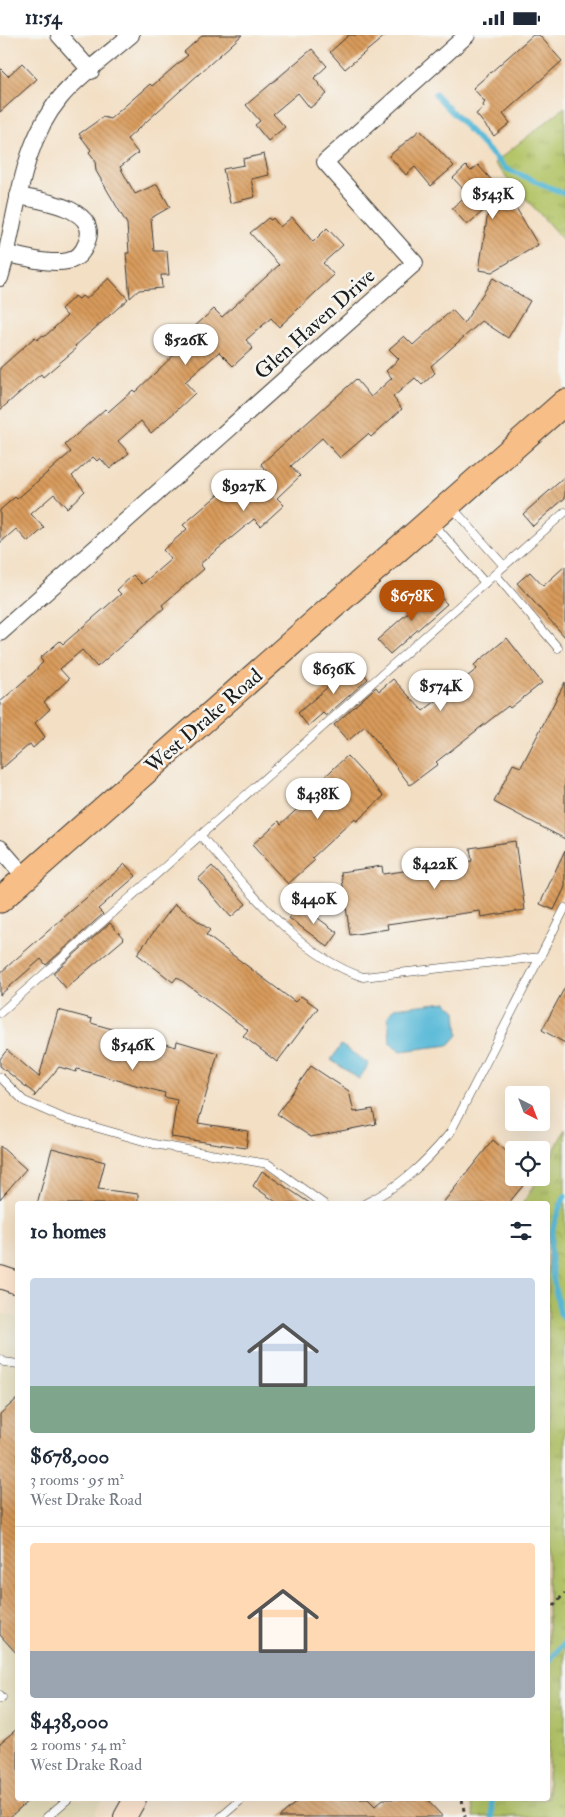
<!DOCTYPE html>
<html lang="en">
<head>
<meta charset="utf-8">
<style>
  body { margin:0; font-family:"IM FELL Double Pica",serif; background:#f6f6f7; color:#1f2937; height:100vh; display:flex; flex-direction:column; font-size:19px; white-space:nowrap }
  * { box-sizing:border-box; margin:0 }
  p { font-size:16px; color:#747a83 }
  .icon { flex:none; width:28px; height:28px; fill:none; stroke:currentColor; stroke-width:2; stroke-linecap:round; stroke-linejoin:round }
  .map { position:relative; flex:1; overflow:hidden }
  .panel { position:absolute; left:15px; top:1166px; width:535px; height:600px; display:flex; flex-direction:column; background:#fff; border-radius:5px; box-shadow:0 5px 20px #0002 }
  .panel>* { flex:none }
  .needle { width:32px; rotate:138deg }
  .tools { position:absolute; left:505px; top:1051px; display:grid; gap:10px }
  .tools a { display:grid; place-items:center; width:45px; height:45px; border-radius:5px; background:#fff; box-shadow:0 5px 20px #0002; font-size:25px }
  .price { position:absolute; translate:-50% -42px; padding:0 11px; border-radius:18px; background:#fff; color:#222; font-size:16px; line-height:32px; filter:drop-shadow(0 1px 2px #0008) }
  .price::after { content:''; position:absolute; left:50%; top:30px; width:15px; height:11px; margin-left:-8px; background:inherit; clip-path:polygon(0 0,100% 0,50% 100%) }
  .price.selected { background:#b45309; color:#fff }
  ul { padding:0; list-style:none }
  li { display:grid; align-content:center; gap:10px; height:265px; padding:0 15px }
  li+li { border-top:1px solid #e0e1e3 }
  li span { display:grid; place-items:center; height:155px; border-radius:5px; color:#555 }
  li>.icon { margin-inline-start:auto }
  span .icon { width:90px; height:90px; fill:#fffc; stroke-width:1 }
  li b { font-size:21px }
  h2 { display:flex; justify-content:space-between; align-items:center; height:60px; padding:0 15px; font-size:21px }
  .status { display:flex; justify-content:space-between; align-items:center; height:35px; padding:0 25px; background:#fff; direction:ltr }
  .status svg { height:14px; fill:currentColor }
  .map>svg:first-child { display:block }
  .built { fill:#e4dbba }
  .grass { fill:url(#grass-tufts); stroke:#687042 }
  .park { fill:url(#park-crowns); stroke:#687042 }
  .water { fill:#5abad8; stroke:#3b6b7a }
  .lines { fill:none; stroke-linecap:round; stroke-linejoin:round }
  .stream { stroke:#5abad8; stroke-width:5.5 }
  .building { fill:url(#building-back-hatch) }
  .lane-casing { stroke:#3c3935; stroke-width:9 }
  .street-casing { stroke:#3c3935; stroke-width:18 }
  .secondary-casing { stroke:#3c3935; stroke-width:24 }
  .primary-casing { stroke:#3c3935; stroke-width:27 }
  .path { stroke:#3c3935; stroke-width:3; stroke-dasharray:4 4; stroke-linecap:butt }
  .lane { stroke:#fff; stroke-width:8 }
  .street { stroke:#fff; stroke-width:16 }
  .secondary { stroke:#fce5cf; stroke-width:22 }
  .primary { stroke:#f7be87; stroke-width:25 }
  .labels { text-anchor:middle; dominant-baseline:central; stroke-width:5; stroke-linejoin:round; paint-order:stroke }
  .street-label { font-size:21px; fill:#1c1c1c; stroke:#f6f6f2 }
</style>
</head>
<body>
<div class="status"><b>11:54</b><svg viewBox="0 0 49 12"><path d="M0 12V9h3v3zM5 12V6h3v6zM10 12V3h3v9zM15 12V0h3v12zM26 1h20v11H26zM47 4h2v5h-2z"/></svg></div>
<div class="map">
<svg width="565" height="1782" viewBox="0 0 565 1782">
  <defs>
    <pattern id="grass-tufts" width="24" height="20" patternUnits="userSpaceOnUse" patternTransform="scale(1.25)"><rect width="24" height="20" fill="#b3c568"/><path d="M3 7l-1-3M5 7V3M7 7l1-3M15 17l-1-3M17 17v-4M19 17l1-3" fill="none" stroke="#99a95a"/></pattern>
    <pattern id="park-crowns" width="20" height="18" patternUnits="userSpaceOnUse" patternTransform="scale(1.25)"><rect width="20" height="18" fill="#b3c568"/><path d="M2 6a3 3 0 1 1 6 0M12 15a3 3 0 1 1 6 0" fill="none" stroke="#99a95a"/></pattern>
    <pattern id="building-back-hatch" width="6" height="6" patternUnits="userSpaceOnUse" patternTransform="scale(1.25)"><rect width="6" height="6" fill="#d99b5c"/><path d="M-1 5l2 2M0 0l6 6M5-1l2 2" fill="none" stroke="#af7e4b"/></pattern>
  </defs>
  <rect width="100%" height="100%" fill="#f6f6f2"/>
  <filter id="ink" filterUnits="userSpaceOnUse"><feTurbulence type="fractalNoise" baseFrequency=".02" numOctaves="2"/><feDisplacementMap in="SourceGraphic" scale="10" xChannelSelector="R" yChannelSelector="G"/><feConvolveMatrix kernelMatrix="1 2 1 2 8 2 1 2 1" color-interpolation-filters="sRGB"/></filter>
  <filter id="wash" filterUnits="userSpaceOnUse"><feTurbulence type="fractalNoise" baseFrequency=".0096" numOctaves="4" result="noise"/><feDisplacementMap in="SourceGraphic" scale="20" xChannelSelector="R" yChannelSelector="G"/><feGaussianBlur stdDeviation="1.12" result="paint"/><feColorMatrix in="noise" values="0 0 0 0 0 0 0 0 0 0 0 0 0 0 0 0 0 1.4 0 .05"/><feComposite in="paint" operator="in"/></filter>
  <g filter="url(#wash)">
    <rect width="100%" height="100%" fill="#f3dfc4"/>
    <!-- built -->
    <polygon class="built" points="0,1278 18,1283 18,1764 102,1764 93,1782 0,1782"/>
    <!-- grass -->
    <g class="grass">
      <polygon points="565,72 565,207 494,128"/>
      <polygon points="565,1094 565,1161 551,1194 560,1278 565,1285 565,1782 474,1782 471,1764 548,1764 548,1169 522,1169 539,1143 541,1142"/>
    </g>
    <!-- park -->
    <path class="park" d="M565,1161V1285L560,1278C551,1232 542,1205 565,1161Z"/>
    <!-- water -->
    <g class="water">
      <polygon points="446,967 456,976 458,1000 449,1010 401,1016 390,1008 388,981 394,973"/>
      <polygon points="341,1010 369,1029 359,1044 331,1025"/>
    </g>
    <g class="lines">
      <!-- stream -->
      <g class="stream">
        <polyline points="435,59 505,133 565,159"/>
        <path d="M565,1161C542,1205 551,1232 560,1278L565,1285"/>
        <polyline points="548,1627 565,1607"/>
        <polyline points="492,1764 493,1782"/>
      </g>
    </g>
    <g id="blocks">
      <!-- building -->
      <g class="building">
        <polygon points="203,0 242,0 127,104 138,118 120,132 135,159 157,149 170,172 151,183 154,216 167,216 169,240 161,240 162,253 139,255 130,263 126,218 129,218 127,189 96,136 95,125 89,117 91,115 79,99 103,82 110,84 150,49 152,51 188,20 184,17"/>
        <polygon points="349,0 386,0 345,34 330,17"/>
        <polygon points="533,0 539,0 562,26 503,79 510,88 494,101 476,79 484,72 483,70 485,67 473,53"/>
        <polygon points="312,14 327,31 314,43 327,59 310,73 298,58 273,79 285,92 268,106 255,90 260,86 246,70"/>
        <polygon points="22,28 37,44 0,77 0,33 8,41"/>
        <polygon points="420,95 454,131 431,151 415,132 406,140 389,121"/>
        <polygon points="264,119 269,140 251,144 255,162 230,168 223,134 244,130 243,124"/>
        <polygon points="478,130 515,171 538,210 492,237 479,235 489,171 467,190 452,173 468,159 453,143 466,131 471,136"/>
        <polygon points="292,182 313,207 327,193 343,210 323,228 334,240 279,292 271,283 246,305 253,313 233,331 219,317 185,347 195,358 176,376 151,398 141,386 118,406 129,418 110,434 100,423 97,426 93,422 72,441 85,456 67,473 54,459 31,479 44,493 28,507 16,494 0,508 0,475 15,462 17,464 71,417 65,410 105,374 108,377 133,355 135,357 177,317 172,312 214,274 222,282 279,230 250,198 268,183 271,185 273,183 280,192"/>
        <polygon points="109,243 128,264 75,311 77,313 43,342 41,339 0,375 0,333 35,302 37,305 43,300 44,302 67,281 61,274 75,261 79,264 82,261 86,264"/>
        <polygon points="493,243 530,266 508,303 482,286 431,331 435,338 422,350 415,343 393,362 402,374 371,402 368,399 340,423 322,403 291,431 300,441 277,463 284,470 261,491 254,484 200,529 204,534 162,570 164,573 97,632 82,615 60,634 69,644 44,667 50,674 35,688 45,702 33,713 30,709 0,735 0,667 34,637 43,627 40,623 60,606 63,609 121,559 117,555 133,540 142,549 171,524 163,515 187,494 183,490 235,445 251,462 272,443 261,429 356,344 371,362 392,343 386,336 399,324 389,314 404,301 413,310 452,275 464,288"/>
        <polygon points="565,442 565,463 533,491 523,479"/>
        <polygon points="565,531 565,602 517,548 530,537 543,551"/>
        <polygon points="434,555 447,569 390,619 377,605"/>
        <polygon points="507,603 542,648 510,673 508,671 436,727 438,729 410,750 365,691 348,706 334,690 376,652 379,656 393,644 423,676 477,634 474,630"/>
        <polygon points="355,628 368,644 326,681 323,678 308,691 298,678"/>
        <polygon points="565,647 565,804 494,767 513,729 521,732"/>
        <polygon points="347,721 384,761 357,786 354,784 312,823 315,825 288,849 252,810 279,786 281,789 320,753 317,749"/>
        <polygon points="515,806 525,875 481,882 480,876 387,889 388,894 350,900 341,837 382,831 383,839 472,826 470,813"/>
        <polygon points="565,815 565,852 554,875 540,869"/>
        <polygon points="125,829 136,841 98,874 103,879 46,930 41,924 0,960 0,938"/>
        <polygon points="212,831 246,869 231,882 198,844"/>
        <polygon points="175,869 210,895 206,900 295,967 301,961 318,973 277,1027 243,1001 248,995 177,942 173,947 137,919"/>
        <polygon points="299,869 338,898 328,912 289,883"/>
        <polygon points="110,888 124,904 66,953 53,938"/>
        <polygon points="565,952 565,1008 542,995"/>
        <polygon points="58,975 92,984 91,988 176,1012 177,1006 218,1018 198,1088 248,1096 246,1113 171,1102 177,1065 164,1062 165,1058 77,1034 76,1037 59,1032 34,1062 35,1059 0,1031 0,1024 7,1015 39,1042"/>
        <polygon points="311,1031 349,1056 354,1077 373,1074 376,1089 311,1102 277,1079"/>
        <polygon points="493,1105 514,1123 514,1142 530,1142 508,1169 442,1169"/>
        <polygon points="0,1111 26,1134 0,1164"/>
        <polygon points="52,1113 105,1127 98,1154 138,1159 138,1169 37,1169"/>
        <polygon points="262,1136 311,1169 279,1169 253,1151"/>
        <polygon points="18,1363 18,1620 0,1600 0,1379"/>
        <polygon points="18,1693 18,1764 30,1764 10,1782 0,1782 0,1708"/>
        <polygon points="300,1764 368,1764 375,1771 383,1764 426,1764 443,1782 279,1782"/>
      </g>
    </g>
  </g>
  <g filter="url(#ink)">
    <use href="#blocks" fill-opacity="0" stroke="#3c3935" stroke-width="1"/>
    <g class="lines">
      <defs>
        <g id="lane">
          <polyline points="451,471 504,531"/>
          <polyline points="432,487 485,548"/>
          <polyline points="495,539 558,613"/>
          <path d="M200,800C245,850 298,921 363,942L541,922"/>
          <polyline points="0,978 565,477"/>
          <polyline points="0,1042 24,1066 63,1083 154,1109 268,1129 324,1169"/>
          <path d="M364,1169C401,1151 424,1129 450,1098L565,873"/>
          <polyline points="0,1324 4,1327 18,1329"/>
          <polyline points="0,1660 2,1662 0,1664"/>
          <polyline points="47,1782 68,1764"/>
          <polyline points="221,1782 242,1764"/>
        </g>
        <g id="street">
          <polyline points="59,0 91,36"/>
          <path d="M7,219C25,222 49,230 68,226C77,224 83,217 86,209C103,173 39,165 18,161"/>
          <path d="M0,243C18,183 18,114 60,63C76,43 110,18 131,0"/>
          <polyline points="0,598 415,228 325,127 467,0"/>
          <polyline points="0,813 26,843"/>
        </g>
        <g id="secondary">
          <polyline points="0,1242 18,1248"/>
          <polyline points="125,1782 135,1764"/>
        </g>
        <polyline id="primary" points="0,865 565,367"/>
      </defs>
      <!-- lane casing -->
      <use href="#lane" class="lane-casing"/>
      <!-- street casing -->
      <use href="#street" class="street-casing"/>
      <!-- secondary casing -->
      <use href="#secondary" class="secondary-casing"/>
      <!-- primary casing -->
      <use href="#primary" class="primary-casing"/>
      <!-- path -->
      <g class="path">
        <polyline points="548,1577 565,1558"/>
        <polyline points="462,1764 465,1782"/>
      </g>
      <!-- lane -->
      <use href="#lane" class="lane"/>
      <!-- street -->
      <use href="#street" class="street"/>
      <!-- secondary -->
      <use href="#secondary" class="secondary"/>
      <!-- primary -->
      <use href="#primary" class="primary"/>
    </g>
  </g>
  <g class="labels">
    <!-- street labels -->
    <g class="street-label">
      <text transform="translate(315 289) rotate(-42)">Glen Haven Drive</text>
      <text transform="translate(204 686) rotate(-41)">West Drake Road</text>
    </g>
  </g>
</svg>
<div class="tools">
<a><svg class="needle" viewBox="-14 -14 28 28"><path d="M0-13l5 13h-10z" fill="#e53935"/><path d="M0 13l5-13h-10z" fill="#747a83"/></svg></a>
<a><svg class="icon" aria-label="locate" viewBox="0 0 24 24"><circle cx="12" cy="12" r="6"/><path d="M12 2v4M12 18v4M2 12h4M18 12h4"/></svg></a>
</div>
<b class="price" style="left:493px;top:185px">$543K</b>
<b class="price" style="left:186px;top:331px">$526K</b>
<b class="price" style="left:244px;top:477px">$927K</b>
<b class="price selected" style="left:412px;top:587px">$678K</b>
<b class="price" style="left:334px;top:660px">$636K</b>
<b class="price" style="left:441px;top:677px">$574K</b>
<b class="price" style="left:318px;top:785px">$438K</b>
<b class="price" style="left:435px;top:855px">$422K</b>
<b class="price" style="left:314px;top:890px">$440K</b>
<b class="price" style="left:133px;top:1036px">$546K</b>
<section class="panel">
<h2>10 homes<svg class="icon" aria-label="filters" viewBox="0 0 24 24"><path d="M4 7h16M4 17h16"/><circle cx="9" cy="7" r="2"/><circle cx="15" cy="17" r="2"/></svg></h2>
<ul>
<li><span style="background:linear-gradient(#c9d6e8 70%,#7fa58c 0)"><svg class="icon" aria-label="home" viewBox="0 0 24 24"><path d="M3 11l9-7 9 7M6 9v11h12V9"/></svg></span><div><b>$678,000</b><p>3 rooms · 95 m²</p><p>West Drake Road</p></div></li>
<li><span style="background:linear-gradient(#ffd9b3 70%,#9aa5b1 0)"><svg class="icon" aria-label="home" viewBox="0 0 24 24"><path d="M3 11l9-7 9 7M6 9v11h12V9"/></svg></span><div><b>$438,000</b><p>2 rooms · 54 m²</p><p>West Drake Road</p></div></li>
</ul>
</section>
</div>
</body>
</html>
